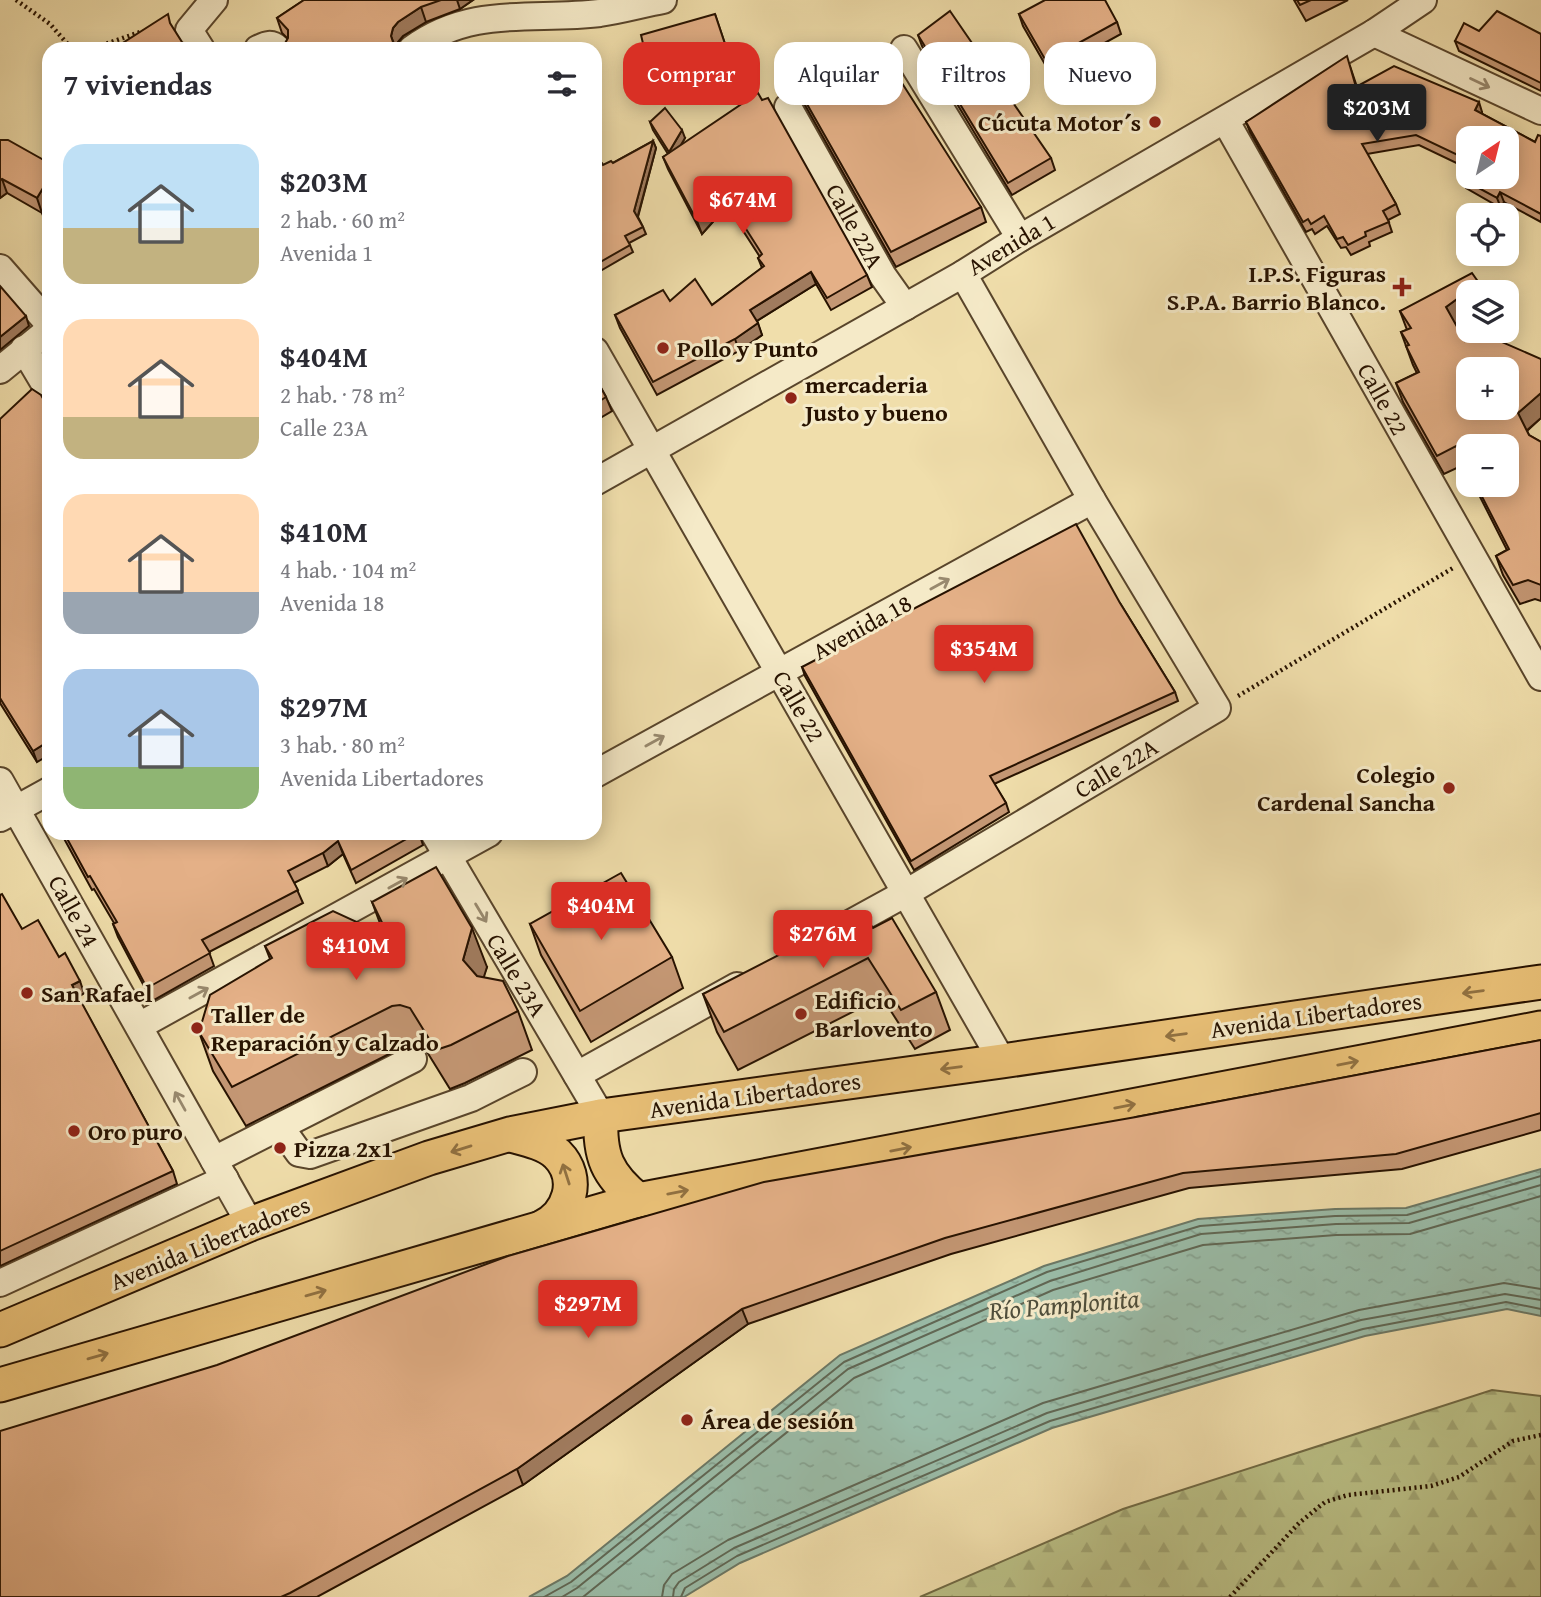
<!DOCTYPE html>
<html lang="es">
<head>
<meta charset="utf-8">
<style>
  body { margin:0; font-family:"Gentium Book Plus",serif; background:#f2f2f3; color:#2b2b33; height:100vh; display:flex; flex-direction:column; font-size:26px; white-space:nowrap }
  * { box-sizing:border-box; margin:0 }
  p { font-size:23px; color:#7c7c81 }
  .icon { flex:none; width:38px; height:38px; fill:none; stroke:currentColor; stroke-width:2; stroke-linecap:round; stroke-linejoin:round }
  .map { position:relative; flex:1; overflow:hidden }
  .sheet { position:absolute; left:42px; top:42px; width:560px; height:798px; display:flex; flex-direction:column; background:#fff; border-radius:21px; box-shadow:0 4px 18px #0003 }
  .sheet>* { flex:none }
  .banner { position:absolute; left:623px; top:42px; width:665px; height:63px; display:flex; gap:14px }
  .needle { width:46px; rotate:35deg }
  .buttons { position:absolute; left:1456px; top:126px; display:grid; gap:14px }
  .buttons a { display:grid; place-items:center; width:63px; height:63px; border-radius:14px; background:#fff; box-shadow:0 4px 18px #0003; font-size:35px }
  .price { position:absolute; translate:-50% -60px; padding:0 16px; border-radius:7px; background:#d93025; color:#fff; font-size:23px; line-height:46px; filter:drop-shadow(0 2px 4px #0008) }
  .price::after { content:''; position:absolute; left:50%; top:42px; width:21px; height:16px; margin-left:-10px; background:inherit; clip-path:polygon(0 0,100% 0,50% 100%) }
  .price.active { background:#222; color:#fff }
  ul { padding:0; list-style:none }
  li { display:flex; align-items:center; gap:21px; height:175px; padding:0 21px }
  li span { display:grid; place-items:center; flex:none; width:196px; height:140px; border-radius:21px; color:#555 }
  li>.icon { margin-inline-start:auto }
  span .icon { width:84px; height:84px; fill:#fffc; stroke-width:1 }
  li b { font-size:30px }
  h2 { display:flex; justify-content:space-between; align-items:center; height:84px; padding:0 21px; font-size:30px }
  .pill { padding:0 24px; border-radius:21px; background:#fff; box-shadow:0 4px 18px #0003; font-size:24px; line-height:63px }
  .pill.active { background:#d93025; color:#fff }
  .map>svg:first-child { display:block }
  .forest { fill:url(#forest-firs); stroke:#716a44; stroke-width:2 }
  .water { fill:url(#water-ripples); stroke:#6c7865; stroke-width:2 }
  .lines { fill:none; stroke-linecap:round; stroke-linejoin:round }
  .shore { stroke:#606754; stroke-width:2 }
  .minor-casing { stroke:#59452b; stroke-width:30 }
  .major-casing { stroke:#271200; stroke-width:37 }
  .path { stroke:#271200; stroke-width:4.5; stroke-dasharray:2 3.5; stroke-linecap:butt }
  .minor { stroke:#f5eac8; stroke-width:26 }
  .major { stroke:#e8bf76; stroke-width:33 }
  .wall { fill:#c49774; stroke:#271200; stroke-width:2; fill-rule:evenodd }
  .shaded-wall { fill:#a07b5e; stroke:#271200; stroke-width:2 }
  .building { fill:#e4b087; stroke:#271200; stroke-width:2; fill-rule:evenodd }
  .oneway { stroke:#98896e }
  .oneway2 { stroke:#917141 }
  .poi-dot { fill:#8f2418; stroke:#f5eac8; stroke-width:2.5 }
  .labels { text-anchor:middle; dominant-baseline:central; stroke-width:6; stroke-linejoin:round; paint-order:stroke }
  .poi-label { font-size:24px; font-weight:bold; fill:#271200; stroke:#f5eac8; text-anchor:start }
  .street-label { font-size:24px; fill:#271200; stroke:#f5eac8 }
  .water-label { font-size:26px; font-style:italic; fill:#4f4e3b; stroke:#f5eac8 }
</style>
</head>
<body>
<div class="map">
<svg width="1541" height="1597" viewBox="0 0 1541 1597">
  <defs>
    <pattern id="forest-firs" width="22" height="20" patternUnits="userSpaceOnUse" patternTransform="scale(1.75)"><rect width="22" height="20" fill="#bbc187"/><path d="M5 1l3.5 6h-7zM16 11l3.5 6h-7z" fill="#a1a573"/></pattern>
    <pattern id="water-ripples" width="26" height="14" patternUnits="userSpaceOnUse" patternTransform="scale(1.75)"><rect width="26" height="14" fill="#9abca8"/><path d="M2 4q2-2 4 0t4 0M15 11q2-2 4 0t4 0" fill="none" stroke="#85a18f"/></pattern>
  </defs>
  <rect width="100%" height="100%" fill="#f0deab"/>
  <filter id="stains"><feTurbulence type="fractalNoise" baseFrequency=".00286" numOctaves="4"/><feColorMatrix values="0 0 0 0 .2 0 0 0 0 .09 0 0 0 0 .02 0 0 0 .5 -.17"/></filter>
  <radialGradient id="worn" r=".72"><stop offset=".6" stop-color="#630" stop-opacity="0"/><stop offset="1" stop-color="#630" stop-opacity=".3"/></radialGradient>
  <!-- forest -->
  <polygon class="forest" points="1492,1390 1541,1396 1541,1597 920,1597 1123,1509"/>
  <!-- water -->
  <polygon class="water" points="1541,1169 1541,1316 1507,1309 1365,1336 1052,1428 740,1563 684,1597 529,1597 567,1576 840,1355 1044,1266 1198,1219 1335,1209 1406,1208"/>
  <g class="lines">
    <!-- shore -->
    <g class="shore">
      <polyline points="544,1597 571,1582 844,1362 1047,1272 1200,1226 1335,1216 1407,1215 1541,1176"/>
      <polyline points="562,1597 577,1588 848,1369 1050,1281 1201,1234 1336,1224 1409,1223 1541,1185"/>
      <polyline points="583,1597 854,1378 1053,1290 1203,1245 1336,1235 1410,1234 1541,1196"/>
      <polyline points="662,1597 664,1585 672,1574 728,1540 1043,1403 1359,1310 1504,1283 1541,1289"/>
      <polyline points="673,1597 674,1589 679,1582 734,1548 1047,1413 1361,1320 1505,1294 1541,1300"/>
      <polyline points="681,1597 685,1588 737,1556 1050,1421 1363,1329 1506,1302 1541,1309"/>
    </g>
    <defs>
      <g id="minor">
        <polyline points="1374,33 1541,111"/>
        <polyline points="201,49 189,30 214,0"/>
        <path d="M258,49C266,45 271,42 278,49"/>
        <path d="M412,49C472,5 532,21 600,13C621,10 642,4 663,0"/>
        <polyline points="904,49 1020,238"/>
        <polyline points="788,107 883,276 905,307"/>
        <polyline points="1225,120 1541,677"/>
        <polyline points="0,268 49,324"/>
        <polyline points="24,349 49,391"/>
        <polyline points="595,351 1002,1061"/>
        <polyline points="0,370 49,330"/>
        <polyline points="595,482 963,274 1020,238 1374,33 1423,0"/>
        <polyline points="595,774 1092,500"/>
        <polyline points="0,781 250,1224"/>
        <polyline points="0,818 49,791"/>
        <polyline points="434,833 601,1116"/>
        <polyline points="835,932 906,893 1217,708 1092,500 963,274"/>
        <polyline points="139,1026 489,833"/>
        <polyline points="577,1075 737,986"/>
        <polyline points="281,1128 299,1153 310,1155 471,1098 523,1072"/>
        <polyline points="214,1160 413,1059"/>
        <polyline points="0,1283 225,1179"/>
      </g>
      <g id="major">
        <path d="M601,1116C599,1156 607,1175 638,1200"/>
        <path d="M511,1135C526,1139 545,1143 557,1154C582,1179 569,1215 541,1228"/>
        <polyline points="0,1330 250,1224 429,1158 510,1134 601,1116 1002,1061 1541,982"/>
        <polyline points="0,1385 638,1200 1541,1028"/>
      </g>
    </defs>
    <!-- minor casing -->
    <use href="#minor" class="minor-casing"/>
    <!-- major casing -->
    <use href="#major" class="major-casing"/>
    <!-- path -->
    <g class="path">
      <polyline points="16,0 50,24 72,49"/>
      <polyline points="91,49 143,31"/>
      <polyline points="1238,696 1453,568"/>
      <polyline points="1230,1597 1299,1523 1325,1502 1348,1495 1431,1486 1459,1477 1513,1441 1541,1435"/>
    </g>
    <!-- minor -->
    <use href="#minor" class="minor"/>
    <!-- major -->
    <use href="#major" class="major"/>
  </g>
  <!-- wall -->
  <g class="wall">
    <polygon points="304,0 473,0 460,9 426,22 403,36 398,42 397,46 399,48 284,45 288,39 282,33 277,18"/>
    <polygon points="1294,0 1348,0 1306,21"/>
    <polygon points="1019,14 1117,22 1121,34 1050,73 1023,26"/>
    <polygon points="1479,31 1541,34 1541,91 1459,51 1455,41"/>
    <polygon points="918,35 1051,158 1055,170 1012,195 922,46"/>
    <polygon points="730,59 708,97 654,85 650,73"/>
    <path d="M1350,66L1357,87L1482,112V114L1535,142L1541,136V222L1504,202L1501,208L1466,188L1462,179L1467,168L1419,145L1367,154L1396,204L1400,214L1388,220L1392,232L1369,242L1370,246L1351,255L1346,247L1341,248L1327,226L1315,234L1312,229L1306,232L1250,132L1246,122ZM1468,138L1507,177H1468Z"/>
    <polygon points="795,83 981,207 986,222 896,267 801,98"/>
    <polygon points="650,122 685,138 680,146 867,275 872,287 831,310 816,284 757,321 762,335 739,351 657,395 620,328 615,315 670,301 712,305 762,268 758,258 760,257 727,206 702,234 668,169 663,157 668,154 653,130"/>
    <polygon points="0,140 49,163 49,201 42,213 7,193 0,198"/>
    <polygon points="653,141 656,148 638,217 643,227 646,234 629,243 633,252 595,274 595,153 603,165 613,163"/>
    <polygon points="1479,283 1482,292 1468,292 1468,314 1455,324 1465,341 1541,418 1527,431 1529,435 1541,442 1541,601 1535,599 1520,604 1503,575 1496,556 1507,550 1474,485 1507,485 1468,446 1468,475 1463,465 1444,474 1403,402 1396,383 1417,373 1413,365 1401,332 1407,330 1400,311"/>
    <polygon points="595,377 606,397 612,411 595,421"/>
    <polygon points="0,419 37,762 0,703"/>
    <polygon points="1120,603 1175,692 1178,701 994,784 1006,803 1009,812 914,870 805,676 802,667"/>
    <polygon points="61,833 419,833 423,845 356,883 343,854 328,866 294,883 303,903 209,952 214,966 152,1001 118,937 113,924 114,923 94,889 92,890"/>
    <polygon points="0,895 22,929 59,957 84,993 78,997 173,1171 177,1184 0,1266"/>
    <polygon points="372,902 487,967 483,977 518,1011 532,1050 465,1083 450,1089 424,1047 415,1043 407,1045 246,1126 213,1071 199,1032 270,959 265,946 384,934"/>
    <polygon points="530,924 672,957 683,988 591,1042 541,955"/>
    <polygon points="873,928 936,992 950,1030 915,1049 882,997 738,1070 717,1032 703,994"/>
    <polygon points="1541,1040 1541,1130 1402,1169 1189,1188 951,1254 748,1324 523,1485 317,1597 0,1597 1136,1117"/>
  </g>
  <!-- shaded-wall -->
  <g class="shaded-wall">
    <polygon points="457,0 473,0 460,9"/>
    <polygon points="421,7 426,22 403,36 398,42 397,49 396,49 391,36 393,28 398,22"/>
    <polygon points="715,14 730,59 708,97 704,85"/>
    <polygon points="1479,102 1482,112 1479,120 1475,110"/>
    <polygon points="682,130 685,138 672,160 669,152"/>
    <polygon points="653,141 656,148 637,219 634,211"/>
    <polygon points="49,178 49,201 42,213 37,198"/>
    <polygon points="2,179 7,193 0,198 0,180"/>
    <polygon points="1500,192 1504,202 1501,208 1497,198"/>
    <polygon points="723,193 727,206 702,234 697,221"/>
    <polygon points="811,272 816,284 755,322 750,310"/>
    <polygon points="1479,283 1482,292 1468,292 1468,314 1453,326 1446,307"/>
    <polygon points="26,316 29,326 0,350 0,337"/>
    <polygon points="758,323 762,335 739,351 735,339"/>
    <polygon points="1541,393 1541,418 1525,432 1518,413"/>
    <polygon points="49,741 49,755 37,762 33,751"/>
    <polygon points="338,841 343,854 328,866 323,853"/>
    <polygon points="472,928 487,967 477,999 463,960"/>
    <polygon points="80,981 84,993 77,998 72,985"/>
    <polygon points="742,1309 748,1324 523,1485 517,1469"/>
  </g>
  <!-- building -->
  <g class="building">
    <polygon points="304,0 441,0 421,7 398,22 393,28 391,36 393,42 399,48 404,49 278,49 284,45 288,38 288,30 277,18"/>
    <polygon points="1045,0 1105,0 1117,22 1046,61 1019,14"/>
    <polygon points="1297,0 1311,0 1300,5"/>
    <polygon points="950,11 1051,158 1008,183 918,35"/>
    <polygon points="1497,11 1541,34 1541,83 1455,41 1464,23 1479,31"/>
    <polygon points="168,14 170,23 182,42 191,49 116,49 115,48"/>
    <polygon points="715,14 726,47 704,85 650,73 641,35"/>
    <polygon points="263,47 274,49 257,49"/>
    <polygon points="879,47 981,207 891,252 795,83"/>
    <polygon points="1347,56 1356,87 1394,66 1479,102 1475,110 1535,142 1538,135 1541,136 1541,214 1500,192 1497,198 1462,179 1468,166 1468,177 1507,177 1507,138 1468,138 1468,160 1416,135 1362,144 1396,204 1383,211 1389,222 1365,232 1366,236 1348,245 1343,237 1337,239 1324,216 1311,224 1308,219 1303,222 1246,122"/>
    <polygon points="758,93 762,100 768,98 867,275 827,298 811,272 750,310 758,323 735,339 653,382 615,315 663,290 670,301 695,279 712,305 764,266 758,258 762,254 723,193 697,221 663,157"/>
    <polygon points="665,108 682,130 669,152 650,122"/>
    <polygon points="0,140 8,140 49,163 49,178 37,198 2,179 0,180"/>
    <polygon points="653,141 634,211 643,227 625,236 630,245 595,265 595,153 603,165 611,161 613,163"/>
    <path d="M1472,273L1479,283L1446,307L1465,341L1485,332L1488,336L1541,359V393L1518,413L1529,435L1541,442V585L1528,580L1513,585L1496,556L1509,549L1476,485H1507V446H1468V469L1456,446L1437,456L1396,383L1419,372L1406,346L1409,345L1401,332L1411,328L1400,311ZM1468,369H1507V408H1468Z"/>
    <polygon points="0,286 26,316 0,337"/>
    <polygon points="595,377 606,397 595,404"/>
    <polygon points="32,389 41,395 49,409 49,741 33,751 0,698 0,419"/>
    <polygon points="1076,524 1120,603 1175,692 990,776 1006,803 911,861 802,667"/>
    <polygon points="64,833 417,833 351,870 338,841 323,853 288,871 298,890 202,940 210,953 147,988 113,924 117,922 90,876 88,877"/>
    <polygon points="436,867 472,928 463,960 477,976 503,981 518,1011 451,1045 436,1050 410,1008 400,1005 392,1006 232,1087 199,1032 210,995 272,958 265,946 333,911 389,937 372,902"/>
    <polygon points="621,873 672,957 580,1011 530,924"/>
    <polygon points="2,894 22,929 38,920 59,957 65,953 80,981 72,985 173,1171 0,1251 0,895"/>
    <polygon points="862,912 873,928 892,918 936,992 901,1010 868,958 724,1032 703,994"/>
    <polygon points="1541,1040 1541,1113 1396,1154 1183,1173 945,1238 742,1309 517,1469 290,1593 281,1597 0,1597 0,1431 217,1365 508,1256 764,1182 1136,1117"/>
  </g>
  <!-- one-way arrows -->
  <defs><path id="oneway-shaft" d="M-6 0H5M1.5-3L5.5 0L1.5 3" fill="none" stroke-width="1.6" stroke-linecap="round" stroke-linejoin="round" transform="scale(1.75)"/></defs>
  <g class="oneway">
    <use href="#oneway-shaft" transform="translate(1480 83) rotate(25)"/>
    <use href="#oneway-shaft" transform="translate(940 584) rotate(-29)"/>
    <use href="#oneway-shaft" transform="translate(655 741) rotate(-29)"/>
    <use href="#oneway-shaft" transform="translate(398 883) rotate(-29)"/>
    <use href="#oneway-shaft" transform="translate(481 913) rotate(59)"/>
    <use href="#oneway-shaft" transform="translate(199 993) rotate(-29)"/>
    <use href="#oneway-shaft" transform="translate(180 1101) rotate(-119)"/>
  </g>
  <g class="oneway2">
    <use href="#oneway-shaft" transform="translate(1473 992) rotate(172)"/>
    <use href="#oneway-shaft" transform="translate(1176 1035) rotate(172)"/>
    <use href="#oneway-shaft" transform="translate(1348 1063) rotate(-11)"/>
    <use href="#oneway-shaft" transform="translate(951 1068) rotate(172)"/>
    <use href="#oneway-shaft" transform="translate(1125 1106) rotate(-11)"/>
    <use href="#oneway-shaft" transform="translate(461 1149) rotate(163)"/>
    <use href="#oneway-shaft" transform="translate(901 1149) rotate(-11)"/>
    <use href="#oneway-shaft" transform="translate(566 1174) rotate(-108)"/>
    <use href="#oneway-shaft" transform="translate(678 1192) rotate(-11)"/>
    <use href="#oneway-shaft" transform="translate(316 1293) rotate(-16)"/>
    <use href="#oneway-shaft" transform="translate(98 1356) rotate(-16)"/>
  </g>
  <!-- markers -->
  <g class="poi-dot">
    <circle cx="1155" cy="122" r="7"/>
    <path d="M1398.5 276.5h7v7h7v7h-7v7h-7v-7h-7v-7h7z"/>
    <circle cx="663" cy="348" r="7"/>
    <circle cx="791" cy="398" r="7"/>
    <circle cx="1449" cy="788" r="7"/>
    <circle cx="27" cy="993" r="7"/>
    <circle cx="801" cy="1014" r="7"/>
    <circle cx="197" cy="1028" r="7"/>
    <circle cx="74" cy="1131" r="7"/>
    <circle cx="280" cy="1148" r="7"/>
    <circle cx="687" cy="1420" r="7"/>
  </g>
  <g class="labels">
    <!-- poi labels -->
    <g class="poi-label">
      <text x="1141" y="122" text-anchor="end">Cúcuta Motor´s</text>
      <text x="1386" y="273" text-anchor="end">I.P.S. Figuras<tspan x="1386" dy="28">S.P.A. Barrio Blanco.</tspan></text>
      <text x="677" y="348">Pollo y Punto</text>
      <text x="805" y="384">mercaderia<tspan x="805" dy="28">Justo y bueno</tspan></text>
      <text x="1435" y="774" text-anchor="end">Colegio<tspan x="1435" dy="28">Cardenal Sancha</tspan></text>
      <text x="41" y="993">San Rafael</text>
      <text x="815" y="1000">Edificio<tspan x="815" dy="28">Barlovento</tspan></text>
      <text x="211" y="1014">Taller de<tspan x="211" dy="28">Reparación y Calzado</tspan></text>
      <text x="88" y="1131">Oro puro</text>
      <text x="294" y="1148">Pizza 2x1</text>
      <text x="701" y="1420">Área de sesión</text>
    </g>
    <!-- street labels -->
    <g class="street-label">
      <text transform="translate(855 226) rotate(61)">Calle 22A</text>
      <text transform="translate(1011 244) rotate(-31)">Avenida 1</text>
      <text transform="translate(1383 399) rotate(61)">Calle 22</text>
      <text transform="translate(862 627) rotate(-29)">Avenida 18</text>
      <text transform="translate(799 706) rotate(60)">Calle 22</text>
      <text transform="translate(1116 768) rotate(-31)">Calle 22A</text>
      <text transform="translate(74 911) rotate(61)">Calle 24</text>
      <text transform="translate(517 975) rotate(59)">Calle 23A</text>
      <text transform="translate(1316 1015) rotate(-8)">Avenida Libertadores</text>
      <text transform="translate(755 1095) rotate(-8)">Avenida Libertadores</text>
      <text transform="translate(210 1243) rotate(-22)">Avenida Libertadores</text>
    </g>
    <!-- water labels -->
    <g class="water-label">
      <text transform="translate(1064 1304) rotate(-5)">Río Pamplonita</text>
    </g>
  </g>
  <rect width="100%" height="100%" filter="url(#stains)"/>
  <rect width="100%" height="100%" fill="url(#worn)"/>
</svg>
<div class="buttons">
<a><svg class="needle" viewBox="-14 -14 28 28"><path d="M0-13l5 13h-10z" fill="#e53935"/><path d="M0 13l5-13h-10z" fill="#7c7c81"/></svg></a>
<a><svg class="icon" aria-label="locate" viewBox="0 0 24 24"><circle cx="12" cy="12" r="6"/><path d="M12 2v4M12 18v4M2 12h4M18 12h4"/></svg></a>
<a><svg class="icon" aria-label="layers" viewBox="0 0 24 24"><path d="M12 4l9 5-9 5-9-5zM3 14l9 5 9-5"/></svg></a>
<a>+</a>
<a>−</a>
</div>
<b class="price active" style="left:1377px;top:144px">$203M</b>
<b class="price" style="left:743px;top:236px">$674M</b>
<b class="price" style="left:984px;top:685px">$354M</b>
<b class="price" style="left:601px;top:942px">$404M</b>
<b class="price" style="left:823px;top:970px">$276M</b>
<b class="price" style="left:356px;top:982px">$410M</b>
<b class="price" style="left:588px;top:1340px">$297M</b>
<div class="banner">
<a class="pill active">Comprar</a>
<a class="pill">Alquilar</a>
<a class="pill">Filtros</a>
<a class="pill">Nuevo</a>
</div>
<section class="sheet">
<h2>7 viviendas<svg class="icon" aria-label="filters" viewBox="0 0 24 24"><path d="M4 7h16M4 17h16"/><circle cx="9" cy="7" r="2"/><circle cx="15" cy="17" r="2"/></svg></h2>
<ul>
<li><span style="background:linear-gradient(#bfe0f5 60%,#c2b280 0)"><svg class="icon" aria-label="home" viewBox="0 0 24 24"><path d="M3 11l9-7 9 7M6 9v11h12V9"/></svg></span><div><b>$203M</b><p>2 hab. · 60 m²</p><p>Avenida 1</p></div></li>
<li><span style="background:linear-gradient(#ffd9b3 70%,#c2b280 0)"><svg class="icon" aria-label="home" viewBox="0 0 24 24"><path d="M3 11l9-7 9 7M6 9v11h12V9"/></svg></span><div><b>$404M</b><p>2 hab. · 78 m²</p><p>Calle 23A</p></div></li>
<li><span style="background:linear-gradient(#ffd9b3 70%,#9aa5b1 0)"><svg class="icon" aria-label="home" viewBox="0 0 24 24"><path d="M3 11l9-7 9 7M6 9v11h12V9"/></svg></span><div><b>$410M</b><p>4 hab. · 104 m²</p><p>Avenida 18</p></div></li>
<li><span style="background:linear-gradient(#a9c7e8 70%,#8fb573 0)"><svg class="icon" aria-label="home" viewBox="0 0 24 24"><path d="M3 11l9-7 9 7M6 9v11h12V9"/></svg></span><div><b>$297M</b><p>3 hab. · 80 m²</p><p>Avenida Libertadores</p></div></li>
</ul>
</section>
</div>
</body>
</html>
